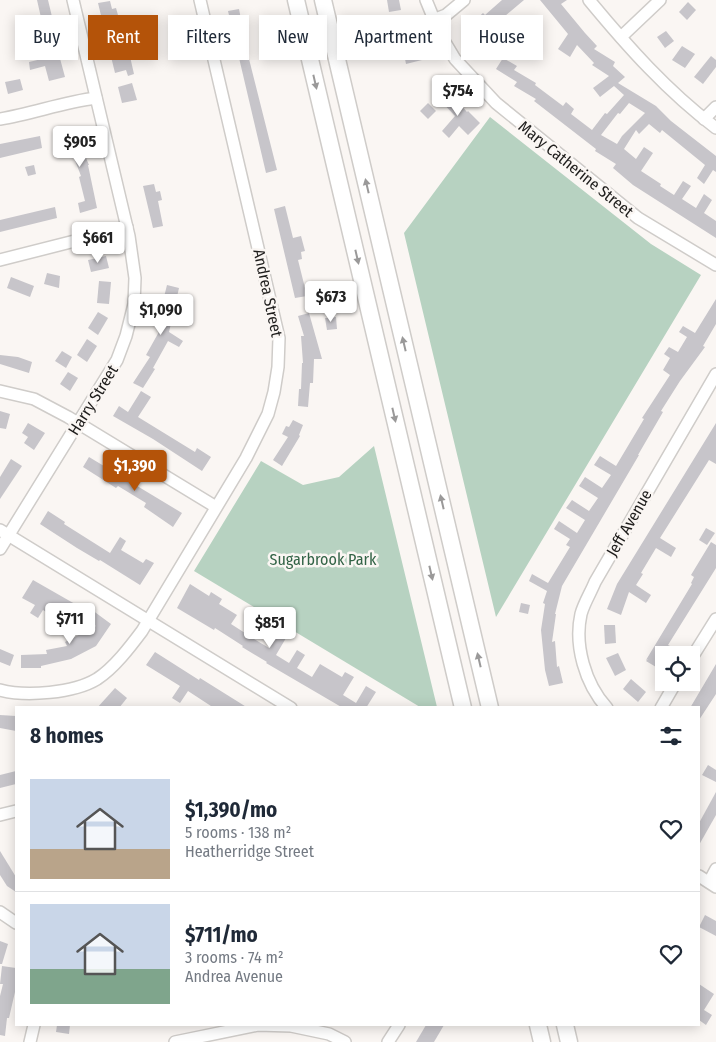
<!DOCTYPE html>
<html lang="en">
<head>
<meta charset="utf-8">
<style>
  body { margin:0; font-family:"Fira Sans Condensed",sans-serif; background:#f6f6f7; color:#1f2937; height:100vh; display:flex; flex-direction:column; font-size:19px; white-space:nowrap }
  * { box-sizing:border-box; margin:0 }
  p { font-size:16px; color:#747a83 }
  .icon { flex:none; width:28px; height:28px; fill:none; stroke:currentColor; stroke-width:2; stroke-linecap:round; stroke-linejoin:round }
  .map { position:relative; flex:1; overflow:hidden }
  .drawer { position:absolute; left:15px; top:706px; width:685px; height:320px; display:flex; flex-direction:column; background:#fff; border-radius:0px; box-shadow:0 2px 12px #0003 }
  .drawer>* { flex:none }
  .guide { position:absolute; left:15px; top:15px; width:686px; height:45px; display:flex; gap:10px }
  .fabs { position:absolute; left:655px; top:646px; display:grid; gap:10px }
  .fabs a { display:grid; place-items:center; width:45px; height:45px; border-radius:0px; background:#fff; box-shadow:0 2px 12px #0003; font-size:25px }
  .price { position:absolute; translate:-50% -42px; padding:0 11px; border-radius:5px; background:#fff; color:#222; font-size:16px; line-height:32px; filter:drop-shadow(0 1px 2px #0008) }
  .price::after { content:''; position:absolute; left:50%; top:30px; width:15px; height:11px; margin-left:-8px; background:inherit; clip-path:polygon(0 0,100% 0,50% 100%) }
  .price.selected { background:#b45309; color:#fff }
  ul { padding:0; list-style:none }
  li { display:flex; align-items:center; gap:15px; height:125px; padding:0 15px }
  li+li { border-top:1px solid #e0e1e3 }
  li span { display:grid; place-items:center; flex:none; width:140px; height:100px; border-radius:0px; color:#555 }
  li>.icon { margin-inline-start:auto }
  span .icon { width:60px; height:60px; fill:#fffc; stroke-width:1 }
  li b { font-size:21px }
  h2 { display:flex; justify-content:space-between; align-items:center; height:60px; padding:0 15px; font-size:21px }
  .chip { padding:0 18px; border-radius:0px; background:#fff; box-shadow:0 2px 12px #0003; font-size:18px; line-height:45px }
  .chip.selected { background:#b45309; color:#fff }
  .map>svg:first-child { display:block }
  .green { fill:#b7d2c1 }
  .building { fill:#c7c5ca; fill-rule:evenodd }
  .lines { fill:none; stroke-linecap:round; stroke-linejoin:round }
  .minor-casing { stroke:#cfccc9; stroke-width:14 }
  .highway-casing { stroke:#cfccc9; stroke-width:19 }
  .minor { stroke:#fff; stroke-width:11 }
  .highway { stroke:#fff; stroke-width:16 }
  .oneway { fill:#9a9999 }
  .labels { text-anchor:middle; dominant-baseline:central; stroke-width:5; stroke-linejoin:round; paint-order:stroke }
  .street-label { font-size:16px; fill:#1e1d1c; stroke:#faf6f3 }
  .park-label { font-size:16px; fill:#326346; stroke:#faf6f3 }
</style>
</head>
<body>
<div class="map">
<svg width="716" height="1042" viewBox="0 0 716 1042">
  <rect width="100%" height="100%" fill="#faf6f3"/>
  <!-- green -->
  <g class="green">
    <polygon points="490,117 651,244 701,275 496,617 404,233"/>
    <polygon points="374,446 437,707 420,707 194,571 261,461 303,485 339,477"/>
  </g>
  <!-- building -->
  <g class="building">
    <polygon points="37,0 48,0 60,50 58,51 65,77 49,81 45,66 30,70 29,62 50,57"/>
    <polygon points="387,0 399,0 401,10 389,12"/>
    <polygon points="502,0 524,0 505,16 515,28 508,33 497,20 481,35 471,24 483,13 485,15"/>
    <path d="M540,0H567L561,4L585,33L597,46L594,49L615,62L613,66L625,77L618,83L656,106L671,121L716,156V172L713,170L704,184L697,178L705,165L662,130L660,133L649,124L639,134L636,130L624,149L636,159L644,147L653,153L641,171L661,184L660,186L674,195L683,181L691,186L682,199L696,208L704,194L712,200L704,213L716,221V238L633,185L613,168L616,164L595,151L596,149L534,101L536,99L514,86L517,82L496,69L503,58L517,66L514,70L536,83L535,85L563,106L566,102L574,109L571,114L592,130L605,113L607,114L624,95L614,86L600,97L593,88L609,76L592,65L594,63L577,45L570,57L558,49L568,34ZM629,103L645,113L622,136L617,144L601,135L618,113L620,114Z"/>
    <polygon points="110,1 112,9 116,8 118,15 114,16 122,53 129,52 134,74 128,76 126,70 115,73 98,3"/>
    <polygon points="688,2 696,10 687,20 679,12"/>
    <polygon points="239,9 248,55 277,170 266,173 228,11"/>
    <polygon points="666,31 674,41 665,48 657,37"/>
    <polygon points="421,42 424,53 420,54 422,60 406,64 404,54 385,59 382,47 394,44 395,48"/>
    <polygon points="682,46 695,54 685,68 672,60"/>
    <polygon points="711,56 716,60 716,67 703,84 694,77"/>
    <polygon points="20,79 23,90 8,94 5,82"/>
    <polygon points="132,83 137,100 122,103 118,87"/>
    <polygon points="449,92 467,112 468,111 480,123 468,135 459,126 449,138 442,131 455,116 440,100"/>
    <polygon points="428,103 436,111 428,119 420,111"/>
    <polygon points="78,127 81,138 78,139 89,165 88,165 97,208 80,213 78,203 85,201 79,177 81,176 68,142 60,144 57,133"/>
    <polygon points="40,136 42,148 0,158 0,144"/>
    <polygon points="34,165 36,174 28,176 25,167"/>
    <polygon points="154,184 156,192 160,191 162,200 158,201 163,226 153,228 143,186"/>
    <polygon points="285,206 293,238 301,236 305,251 301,252 302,259 298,260 307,296 295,298 274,209"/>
    <polygon points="55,207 57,218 0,232 0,220"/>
    <polygon points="106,256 109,268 91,272 88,260"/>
    <polygon points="47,273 60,276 59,288 44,284"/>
    <polygon points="11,277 34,286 30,297 7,288"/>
    <polygon points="99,281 111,282 109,304 97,303"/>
    <polygon points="167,285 179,288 169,332 183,341 179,347 168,341 153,368 155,369 143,388 133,383 150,357 146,355 160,330 156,329"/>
    <polygon points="716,299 716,324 703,346 705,347 680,381 661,411 663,412 638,455 639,455 562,586 555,614 556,614 552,642 555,641 557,667 559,666 563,683 549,686 545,670 541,630 545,604 543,603 547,591 529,581 532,574 548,583 570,547 566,545 570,539 554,529 559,521 577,533 585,520 566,508 572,500 589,511 598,498 579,486 585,477 602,488 611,475 594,465 600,456 616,466 644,419 642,418 670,375 663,370 670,358 664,354 669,347 678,352 687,337 679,332 683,326 695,333"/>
    <polygon points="98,312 108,318 98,335 88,328"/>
    <polygon points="309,313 322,359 314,359 313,383 310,383 308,407 298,406 299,389 301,389 302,363 303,363 301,336 304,336 298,316"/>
    <polygon points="336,317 337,329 327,330 325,318"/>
    <polygon points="87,339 97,346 87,362 77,355"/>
    <polygon points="62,351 72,357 66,368 55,361"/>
    <polygon points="0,355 18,357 32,362 29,373 0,364"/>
    <polygon points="68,372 78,378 70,391 60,384"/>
    <polygon points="141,391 151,397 138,417 195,452 197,448 211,457 202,471 153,439 113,416 119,406 128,412"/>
    <polygon points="0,411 10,414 6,429 0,428"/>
    <polygon points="293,420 303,425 299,435 300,436 282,466 273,460 288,437 282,434 286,426 289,427"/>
    <polygon points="28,423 45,433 34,450 24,443 28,437 22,433"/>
    <polygon points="716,423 716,464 709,460 660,538 676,548 671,557 656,548 641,573 643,574 636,585 651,595 646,603 629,592 621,615 607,609 617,584"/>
    <polygon points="89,457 182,513 173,527 144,507 146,503 118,486 116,488 83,467"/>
    <polygon points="11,459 22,466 0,499 0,477"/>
    <polygon points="48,511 65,522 64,524 110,553 120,537 126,541 121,550 143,563 146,559 154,563 140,585 100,560 99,561 77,548 40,524"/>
    <polygon points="706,528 715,533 707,545 699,540"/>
    <polygon points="711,542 716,545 716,568 668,645 670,646 656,667 646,661 648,659 646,660 692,584 691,583 694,577 691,575"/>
    <polygon points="33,580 75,604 68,615 62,611 57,619 43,610 38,618 30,613 35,605 22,598"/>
    <polygon points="190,584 209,596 211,592 222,599 219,604 237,615 231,624 245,633 254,618 264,624 254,639 269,648 278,633 286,638 276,655 289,663 297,650 305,655 297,668 312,677 320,664 342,677 345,672 354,677 343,695 356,703 366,686 376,692 366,708 343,708 266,663 267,662 242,647 243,646 215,628 214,630 177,608"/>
    <polygon points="521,603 530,605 528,614 519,612"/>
    <polygon points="92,610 111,624 96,646 71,659 41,666 41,668 21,668 21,655 47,654 46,650 67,646 65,642 96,626 86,619"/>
    <polygon points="604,625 615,625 616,643 605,644"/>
    <polygon points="0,649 14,655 10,666 0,662"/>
    <polygon points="155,652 199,680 200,678 248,708 214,708 188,691 180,703 172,698 180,686 146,665"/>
    <polygon points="618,653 626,670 615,676 606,658"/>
    <polygon points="716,664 716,694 699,720 699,708 690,708"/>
    <polygon points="631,679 646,692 638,702 623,689"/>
    <polygon points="115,688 127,698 119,708 97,708"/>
    <polygon points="0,715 16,716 16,731 0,728"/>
    <polygon points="708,765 716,770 716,782 702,775"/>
    <polygon points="16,771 16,784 0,788 0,775"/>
    <polygon points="716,792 716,815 699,845 699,823"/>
    <polygon points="0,851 16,877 16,892 7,886 0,875"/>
    <polygon points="705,915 716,921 716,936 699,927"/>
    <polygon points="0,941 8,944 2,964 0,964"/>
    <polygon points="2,966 16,968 15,992 9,1018 7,1018 5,1036 0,1035 0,996 3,984 0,984"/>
    <polygon points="699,984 714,994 704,1010 712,1015 706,1025 699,1020"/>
    <polygon points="57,1025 70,1025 69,1034 56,1032"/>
    <polygon points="426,1025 444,1025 434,1042 416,1042"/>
  </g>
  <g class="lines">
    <defs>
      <g id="minor">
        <polyline points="426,0 440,34 455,59 496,103 638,218 716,265"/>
        <path d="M589,0C627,46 668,92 716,128"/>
        <polyline points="433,20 446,15 464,0"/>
        <polyline points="621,37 660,0"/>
        <path d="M0,119C32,114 63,102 96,98"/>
        <polyline points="704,119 716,107"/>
        <polyline points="0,260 114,231 127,227"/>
        <polyline points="0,391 34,399 68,417 216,507"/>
        <polyline points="0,530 291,708"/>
        <polyline points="0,549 117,360 126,336 134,304 135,278 129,236 73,0"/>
        <polyline points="691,659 716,619"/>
        <path d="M0,690C26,697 74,693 97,679C114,668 130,647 142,631L246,458L268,414L274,392L278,367L279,338L200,0"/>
        <path d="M607,708C585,684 574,645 581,614C584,603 591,592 595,582L716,374"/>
        <polyline points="661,708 676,682"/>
        <polyline points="0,815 16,811"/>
        <polyline points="699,876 716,887"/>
        <polyline points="709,882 716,869"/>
        <polyline points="0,912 16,923"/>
        <polyline points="30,1042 34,1025"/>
        <polyline points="175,1042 258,1025 291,1026 329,1034 345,1042"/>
        <polyline points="388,1042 399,1025"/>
      </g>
      <g id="highway">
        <polyline points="296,0 463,708"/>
        <polyline points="323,0 490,708"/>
        <polyline points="538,1025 542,1042"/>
        <polyline points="565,1025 569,1042"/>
      </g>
    </defs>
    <!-- minor casing -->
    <use href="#minor" class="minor-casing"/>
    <!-- highway casing -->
    <use href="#highway" class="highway-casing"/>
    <!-- minor -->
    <use href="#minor" class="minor"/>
    <!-- highway -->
    <use href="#highway" class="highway"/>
  </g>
  <!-- one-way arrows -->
  <defs><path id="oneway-solid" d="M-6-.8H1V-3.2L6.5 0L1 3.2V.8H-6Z" transform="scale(1.25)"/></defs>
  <g class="oneway">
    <use href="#oneway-solid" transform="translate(315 82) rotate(77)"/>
    <use href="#oneway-solid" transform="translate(367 186) rotate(-103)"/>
    <use href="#oneway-solid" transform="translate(357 257) rotate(77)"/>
    <use href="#oneway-solid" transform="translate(404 344) rotate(-103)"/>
    <use href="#oneway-solid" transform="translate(394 415) rotate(77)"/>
    <use href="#oneway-solid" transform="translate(442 502) rotate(-103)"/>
    <use href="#oneway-solid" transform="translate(431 573) rotate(77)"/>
    <use href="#oneway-solid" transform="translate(479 660) rotate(-103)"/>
  </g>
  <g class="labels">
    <!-- street labels -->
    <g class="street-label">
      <text transform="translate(576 169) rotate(39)">Mary Catherine Street</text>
      <text transform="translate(268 293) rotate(78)">Andrea Street</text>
      <text transform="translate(93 400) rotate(-58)">Harry Street</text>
      <text transform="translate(629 523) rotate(-60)">Jeff Avenue</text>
    </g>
    <!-- park labels -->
    <g class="park-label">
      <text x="323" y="559">Sugarbrook Park</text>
    </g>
  </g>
</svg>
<div class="fabs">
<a><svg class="icon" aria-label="locate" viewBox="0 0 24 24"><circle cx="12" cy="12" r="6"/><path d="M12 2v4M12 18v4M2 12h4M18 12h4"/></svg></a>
</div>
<b class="price" style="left:458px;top:117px">$754</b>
<b class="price" style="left:80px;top:168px">$905</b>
<b class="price" style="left:98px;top:264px">$661</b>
<b class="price" style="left:331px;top:323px">$673</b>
<b class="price" style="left:161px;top:336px">$1,090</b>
<b class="price selected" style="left:135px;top:492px">$1,390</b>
<b class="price" style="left:70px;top:645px">$711</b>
<b class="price" style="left:270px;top:649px">$851</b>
<div class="guide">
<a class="chip">Buy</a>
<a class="chip selected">Rent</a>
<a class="chip">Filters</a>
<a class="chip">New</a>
<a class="chip">Apartment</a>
<a class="chip">House</a>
</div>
<section class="drawer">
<h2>8 homes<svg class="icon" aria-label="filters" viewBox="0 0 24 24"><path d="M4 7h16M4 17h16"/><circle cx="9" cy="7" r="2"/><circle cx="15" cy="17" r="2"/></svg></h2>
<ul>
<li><span style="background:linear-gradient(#c9d6e8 70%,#b9a48a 0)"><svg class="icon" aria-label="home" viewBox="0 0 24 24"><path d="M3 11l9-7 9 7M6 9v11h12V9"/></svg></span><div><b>$1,390/mo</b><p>5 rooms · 138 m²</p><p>Heatherridge Street</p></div><svg class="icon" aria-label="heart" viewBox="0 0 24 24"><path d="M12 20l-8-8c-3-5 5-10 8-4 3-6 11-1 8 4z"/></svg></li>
<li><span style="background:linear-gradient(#c9d6e8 65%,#7fa58c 0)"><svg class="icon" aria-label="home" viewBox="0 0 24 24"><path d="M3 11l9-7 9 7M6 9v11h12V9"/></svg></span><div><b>$711/mo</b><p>3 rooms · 74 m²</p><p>Andrea Avenue</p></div><svg class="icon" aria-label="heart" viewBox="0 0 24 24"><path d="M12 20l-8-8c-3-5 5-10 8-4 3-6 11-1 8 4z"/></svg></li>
</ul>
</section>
</div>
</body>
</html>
